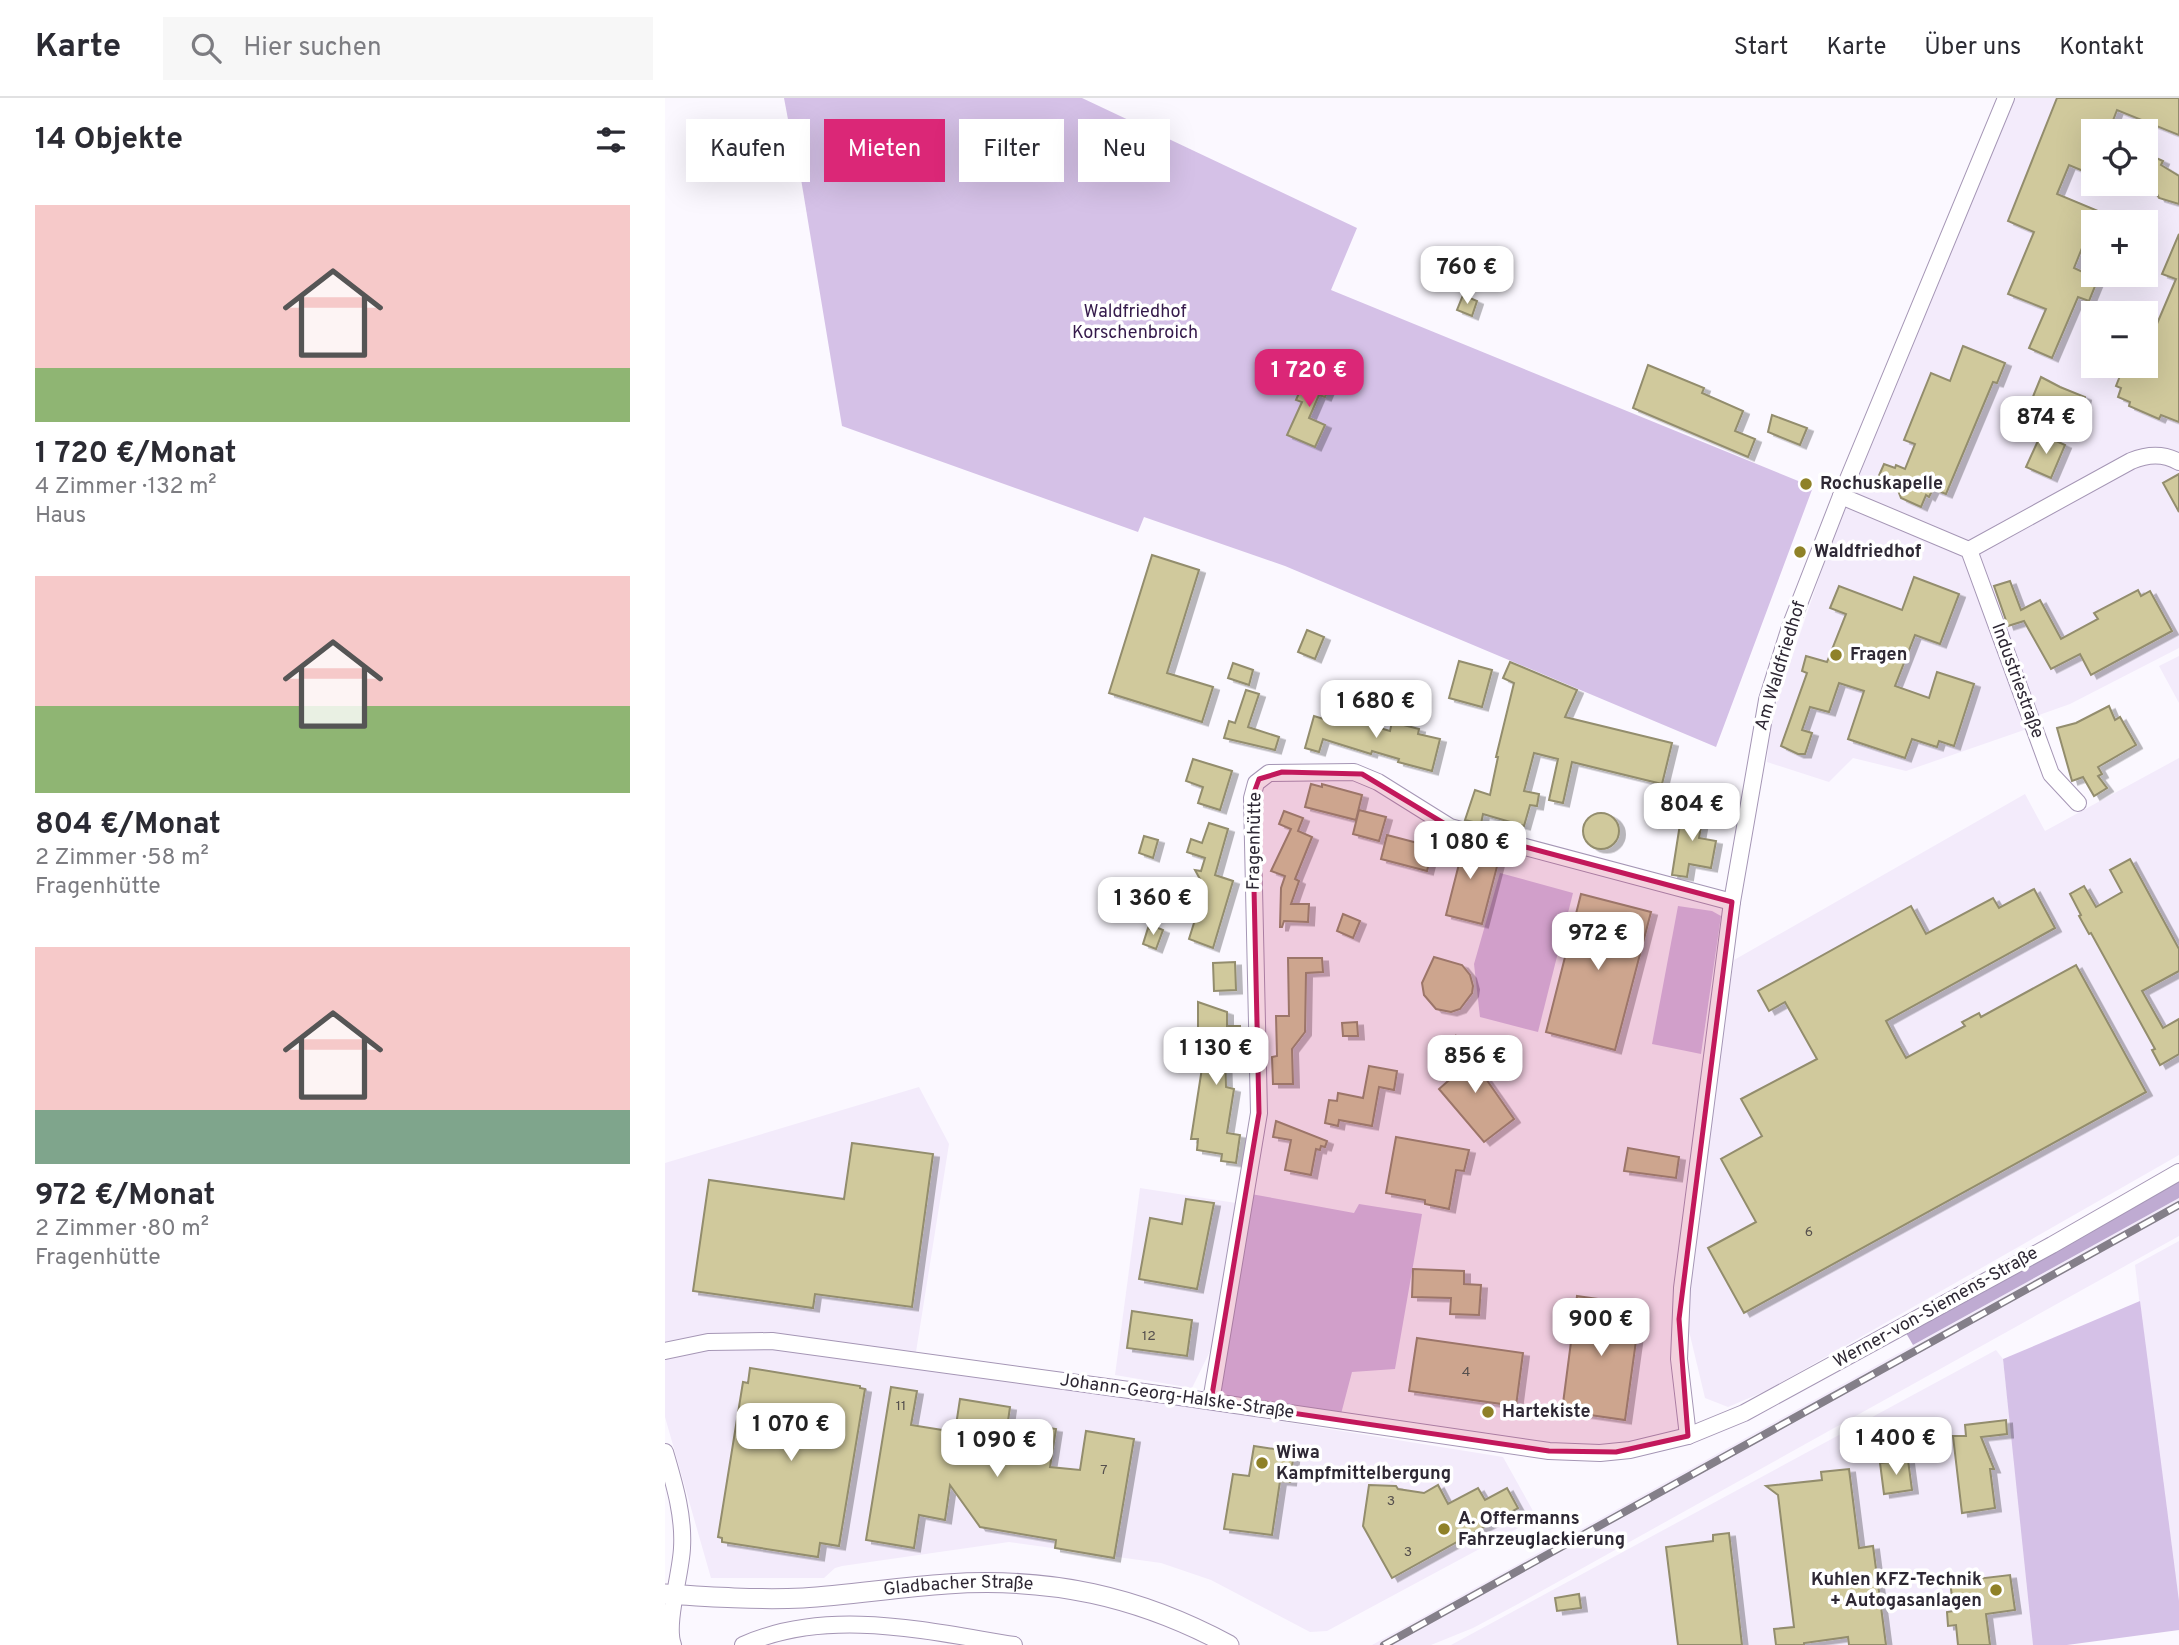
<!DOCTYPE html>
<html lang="de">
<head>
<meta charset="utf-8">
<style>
  body { margin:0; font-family:Overpass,sans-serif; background:#f7f7f7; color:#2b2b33; height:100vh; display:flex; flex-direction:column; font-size:26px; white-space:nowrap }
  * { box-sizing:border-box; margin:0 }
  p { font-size:23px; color:#7c7c81 }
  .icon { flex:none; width:38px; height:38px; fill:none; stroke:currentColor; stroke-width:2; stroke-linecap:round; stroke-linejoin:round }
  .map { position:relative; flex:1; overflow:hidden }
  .sheet { display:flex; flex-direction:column; background:#fff; width:665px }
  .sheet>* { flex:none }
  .banner { position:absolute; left:21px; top:21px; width:665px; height:63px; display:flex; gap:14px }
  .controls { position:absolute; left:1416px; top:21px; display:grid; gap:14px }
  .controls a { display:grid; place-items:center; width:77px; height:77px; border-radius:0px; background:#fff; box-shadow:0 7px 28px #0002; font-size:35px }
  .price { position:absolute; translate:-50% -60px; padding:0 16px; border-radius:14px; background:#fff; color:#222; font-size:23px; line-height:46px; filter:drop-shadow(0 2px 4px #0008) }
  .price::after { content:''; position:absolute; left:50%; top:42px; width:21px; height:16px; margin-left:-10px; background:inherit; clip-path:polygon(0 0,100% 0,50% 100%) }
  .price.selected { background:#db2777; color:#fff }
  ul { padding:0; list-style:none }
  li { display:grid; align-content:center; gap:14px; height:371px; padding:0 35px }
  li span { display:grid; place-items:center; height:217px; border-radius:0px; color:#555 }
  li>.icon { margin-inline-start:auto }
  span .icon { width:126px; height:126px; fill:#fffc; stroke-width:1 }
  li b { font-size:30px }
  h2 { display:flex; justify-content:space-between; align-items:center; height:84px; padding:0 35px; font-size:30px }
  .tag { padding:0 24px; border-radius:0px; background:#fff; box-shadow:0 7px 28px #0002; font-size:24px; line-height:63px }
  .tag.selected { background:#db2777; color:#fff }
  header { display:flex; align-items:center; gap:42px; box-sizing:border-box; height:98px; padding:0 35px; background:#fff; border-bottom:2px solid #e1e1e2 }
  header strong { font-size:33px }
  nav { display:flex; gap:38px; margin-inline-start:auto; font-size:24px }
  .search { width:490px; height:63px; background:#f7f7f7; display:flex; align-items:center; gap:18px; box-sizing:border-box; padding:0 24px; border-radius:0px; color:#7c7c81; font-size:26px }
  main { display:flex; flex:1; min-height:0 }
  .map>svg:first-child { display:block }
  .built { fill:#f3ebfb; fill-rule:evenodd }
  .green { fill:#d5c1e7 }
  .forest { fill:#bfabd2 }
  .building { fill:#d0c99c; stroke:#938d6d; stroke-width:2; filter:url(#shadow) }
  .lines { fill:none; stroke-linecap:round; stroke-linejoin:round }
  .minor-casing { stroke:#a596b5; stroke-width:18 }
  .tertiary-casing { stroke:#a596b5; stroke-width:21 }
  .minor { stroke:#fff; stroke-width:16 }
  .tertiary { stroke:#fff; stroke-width:19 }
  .rail-casing { stroke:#847f89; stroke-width:8 }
  .rail { stroke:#fff; stroke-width:5; stroke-dasharray:16; stroke-linecap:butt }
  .marked { fill:#c2185b; fill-opacity:0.2; stroke:#c2185b; stroke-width:5; stroke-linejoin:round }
  .poi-dot { fill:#8f8128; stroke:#fff; stroke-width:2.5 }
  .labels { text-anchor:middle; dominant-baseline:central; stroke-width:7; stroke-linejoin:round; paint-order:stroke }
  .number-label { font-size:14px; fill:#56504e }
  .park-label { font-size:18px; fill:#351a4b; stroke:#fff }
  .poi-label { font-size:18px; font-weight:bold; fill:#2e2834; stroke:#fff; text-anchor:start }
  .street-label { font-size:18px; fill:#2e2834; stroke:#fff }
</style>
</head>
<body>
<header>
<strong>Karte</strong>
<div class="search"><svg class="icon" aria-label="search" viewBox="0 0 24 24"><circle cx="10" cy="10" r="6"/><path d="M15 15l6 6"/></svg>Hier suchen</div>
<nav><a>Start</a><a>Karte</a><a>Über uns</a><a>Kontakt</a></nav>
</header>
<main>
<section class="sheet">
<h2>14 Objekte<svg class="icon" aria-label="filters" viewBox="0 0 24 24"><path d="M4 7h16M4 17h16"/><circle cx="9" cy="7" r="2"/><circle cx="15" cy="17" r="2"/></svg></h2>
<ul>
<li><span style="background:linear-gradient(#f6c9c9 75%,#8fb573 0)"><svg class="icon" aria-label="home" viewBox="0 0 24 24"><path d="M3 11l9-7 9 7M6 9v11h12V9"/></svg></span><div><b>1 720 €/Monat</b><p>4 Zimmer · 132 m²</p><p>Haus</p></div></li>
<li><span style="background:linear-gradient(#f6c9c9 60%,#8fb573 0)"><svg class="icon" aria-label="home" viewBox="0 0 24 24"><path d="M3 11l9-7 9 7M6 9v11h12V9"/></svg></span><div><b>804 €/Monat</b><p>2 Zimmer · 58 m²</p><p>Fragenhütte</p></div></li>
<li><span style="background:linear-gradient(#f6c9c9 75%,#7fa58c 0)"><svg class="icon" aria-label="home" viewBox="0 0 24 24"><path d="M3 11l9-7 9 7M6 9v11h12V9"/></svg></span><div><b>972 €/Monat</b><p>2 Zimmer · 80 m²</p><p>Fragenhütte</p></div></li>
</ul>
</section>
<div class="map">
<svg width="1514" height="1547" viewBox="0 0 1514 1547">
  <defs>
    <filter id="shadow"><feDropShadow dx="6" dy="3.5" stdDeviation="0" flood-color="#0004"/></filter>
  </defs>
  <rect width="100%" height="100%" fill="#fbf8ff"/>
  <!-- built -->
  <g class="built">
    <path d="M1345,0H1514V550L1405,606L1360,622L1362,631L1241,673L1188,660L1164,684L1102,664L1104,627L1186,386ZM1428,33H1480V86H1428ZM1428,124H1480V177H1428ZM1428,215H1480V268H1428Z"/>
    <polygon points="1514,558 1514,605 1494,568"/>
    <polygon points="1514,660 1514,1057 1103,1292 1063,1309 1040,1300 1024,1233 1018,1182 1069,862 1360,696 1380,733"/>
    <polygon points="254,989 284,1046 251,1254 250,1270 472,1300 838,1359 872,1420 662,1533 645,1534 546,1482 496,1465 344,1444 177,1468 170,1470 159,1480 46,1480 0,1319 0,1065"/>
    <polygon points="475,1090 571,1105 550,1243 527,1290 450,1277"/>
    <polygon points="1514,1100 1514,1138 853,1506 808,1530 766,1547 707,1547"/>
    <polygon points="1514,1143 1514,1536 1470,1167"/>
    <polygon points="1331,1252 1338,1261 1364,1489 1368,1547 786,1547"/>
  </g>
  <!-- green -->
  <g class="green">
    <polygon points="119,0 417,0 692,130 666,192 1148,389 1051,649 620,468 479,419 473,434 177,328 136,81 134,80"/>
    <polygon points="835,775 908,795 873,934 815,919 809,866"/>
    <polygon points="1013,808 1047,813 1056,818 1036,956 987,946"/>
    <polygon points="586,1096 689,1115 694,1106 757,1116 730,1271 687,1274 676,1316 565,1300 553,1289"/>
    <polygon points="1475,1203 1514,1503 1514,1532 1402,1547 1368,1547 1338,1261"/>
  </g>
  <!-- forest -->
  <polygon class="forest" points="1514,1083 1514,1100 1248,1247 1241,1235"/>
  <!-- building -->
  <g class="building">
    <polygon points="1392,0 1514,0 1514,37 1452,12 1444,33 1428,33 1428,77 1404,67 1392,96 1433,113 1428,124 1428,149 1419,145 1409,170 1433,181 1424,203 1413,199 1387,260 1364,250 1381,211 1343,196 1369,134 1343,123"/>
    <polygon points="1480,55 1498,63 1496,67 1514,78 1514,106 1494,100 1492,96 1480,91"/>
    <polygon points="1514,136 1514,324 1496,317 1494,321 1464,308 1465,304 1453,299 1456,290 1451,288 1459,268 1480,268 1480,254 1511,181 1497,176"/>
    <polygon points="798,197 812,203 807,218 792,212"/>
    <polygon points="1298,248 1340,265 1332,285 1328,284 1281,396 1268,391 1264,399 1261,397 1256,409 1236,400 1232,390 1212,382 1219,366 1230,370 1231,367 1240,371 1250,346 1239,342 1266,275 1285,283"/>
    <polygon points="983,267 1039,290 1037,295 1078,313 1070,333 1090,341 1083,359 968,310"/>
    <polygon points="644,272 667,282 660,299 654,297 644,320 660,327 650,349 622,337 637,304 631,302"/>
    <polygon points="1376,279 1395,289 1420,299 1417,312 1412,320 1367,301"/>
    <polygon points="1107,317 1142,330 1135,347 1103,334"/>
    <polygon points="1376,336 1400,347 1386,380 1361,369"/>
    <polygon points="1514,376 1514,414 1498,385"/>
    <polygon points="487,457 534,472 502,575 548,589 537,624 444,595"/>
    <polygon points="1249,479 1294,496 1275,546 1250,537 1230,588 1264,600 1272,574 1309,586 1289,648 1274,643 1272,649 1247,641 1240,660 1183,641 1199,593 1174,585 1164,614 1145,609 1137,632 1147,635 1140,656 1133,656 1116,648 1142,575 1137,573 1141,558 1162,564 1181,516 1165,510 1174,488 1237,512"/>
    <polygon points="1345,483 1356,512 1375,502 1396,541 1433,521 1429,515 1473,492 1476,498 1485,493 1507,533 1426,577 1415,556 1386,571 1359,523 1343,528 1329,488"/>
    <polygon points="642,532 659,539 650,561 633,554"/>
    <polygon points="794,563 827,572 817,609 784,600"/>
    <polygon points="845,564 912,592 900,619 1007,645 997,686 907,664 898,705 884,702 893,661 869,655 859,693 874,696 872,708 865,707 859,728 818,716 816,726 800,722 810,692 825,697 833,659 831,659 849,585 838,580"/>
    <polygon points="568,565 588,572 584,587 563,580"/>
    <polygon points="581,592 594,596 583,629 614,639 610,652 559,640 564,623 570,625"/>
    <polygon points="1444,608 1450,622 1455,619 1471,647 1433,669 1437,676 1433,678 1442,690 1429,698 1418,679 1407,683 1392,630 1411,625"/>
    <polygon points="667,616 725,633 727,624 754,631 753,636 775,641 767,673 733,664 734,661 707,653 706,656 658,641 654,654 640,650 649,618 665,623"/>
    <polygon points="528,661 567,673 555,712 533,705 538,689 521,683"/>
    <polygon points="646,686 657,689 657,686 697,697 691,722 640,709"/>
    <polygon points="1018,707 1039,711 1034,740 1051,743 1046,770 1024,766 1022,779 1007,777"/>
    <polygon points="694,712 721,719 714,743 688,736"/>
    <polygon points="619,713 638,720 633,733 647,739 630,781 634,783 626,806 644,806 643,824 619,823 617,829 615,829 616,790 620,778 606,773 626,731 614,726"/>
    <circle cx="936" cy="733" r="18"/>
    <polygon points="544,725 563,731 550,777 568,783 548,850 524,841 534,809 530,808 536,783 530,772 536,773 540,760 522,754 526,741 537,745"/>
    <polygon points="722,737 768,749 762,773 716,761"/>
    <polygon points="479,738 493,742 488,760 474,755"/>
    <polygon points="800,744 812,747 811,750 835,757 817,826 781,817 794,766 771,760 774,746 798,751"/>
    <polygon points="1465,761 1514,851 1514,873 1477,893 1498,930 1514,921 1514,956 1495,967 1487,952 1490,951 1426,835 1424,836 1414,818 1416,817 1405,796 1419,788 1431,809 1457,794 1445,772"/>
    <polygon points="1369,791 1390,830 1221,923 1231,942 1241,960 1300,928 1297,924 1314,915 1316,919 1411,867 1481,994 1079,1215 1043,1150 1091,1124 1056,1061 1097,1038 1076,1001 1152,961 1120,904 1104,913 1093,893 1246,808 1261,836 1328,800 1334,810"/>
    <polygon points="916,796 986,814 950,952 881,934"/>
    <polygon points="678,816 695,823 688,840 672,833"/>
    <polygon points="486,827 498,832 491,851 478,846 483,830 485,831"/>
    <polygon points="769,859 797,867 805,877 808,888 807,895 795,911 786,914 771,911 759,897 757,885"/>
    <polygon points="623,860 657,860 658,874 641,875 640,934 627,951 628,986 608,986 607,959 612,958 611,918 624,918"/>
    <polygon points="570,864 571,892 549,893 548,865"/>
    <polygon points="533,904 562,914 562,928 575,928 576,949 560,950 561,989 569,991 562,1035 575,1037 571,1065 556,1063 557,1056 532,1052 533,1041 526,1041 537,970 540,969 543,930 533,930"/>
    <polygon points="692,924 693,938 678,938 677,925"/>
    <polygon points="791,938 849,1021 819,1044 774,991 792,975 787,968 790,966 783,957"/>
    <polygon points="704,968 732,973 729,992 714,989 707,1028 674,1022 673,1028 660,1025 664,1002 672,1003 673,995 698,1000"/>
    <polygon points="611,1023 662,1043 660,1049 656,1048 655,1052 651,1051 646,1077 620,1072 626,1042 608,1039"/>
    <polygon points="731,1039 804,1052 799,1073 791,1072 784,1111 760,1106 760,1102 721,1095"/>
    <polygon points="187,1045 268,1056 247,1209 150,1196 148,1210 28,1193 44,1082 179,1101"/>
    <polygon points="963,1050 1014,1059 1011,1080 959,1073"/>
    <polygon points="521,1101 549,1105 532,1191 474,1181 485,1120 517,1126"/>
    <polygon points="748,1171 799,1173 799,1186 816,1187 814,1217 785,1216 786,1200 747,1199"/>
    <polygon points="912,1198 976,1207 960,1322 897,1313"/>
    <polygon points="467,1213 527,1222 522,1258 462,1250"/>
    <polygon points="752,1240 858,1255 851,1308 744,1293"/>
    <polygon points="85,1270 195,1288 195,1290 200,1291 174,1448 155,1445 153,1459 57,1444 57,1440 53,1439 78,1284 83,1285"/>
    <polygon points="226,1289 252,1293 246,1327 290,1334 295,1301 345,1309 343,1323 391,1331 385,1369 415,1372 421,1333 469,1341 449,1460 390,1450 391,1442 315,1429 285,1387 280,1422 254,1417 249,1450 201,1442"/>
    <polygon points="1341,1322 1342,1336 1316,1339 1329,1371 1325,1371 1330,1410 1297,1415 1288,1338 1301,1338 1300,1327"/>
    <polygon points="589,1348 629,1354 625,1384 615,1383 607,1437 559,1431 568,1376 584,1378"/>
    <polygon points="1243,1362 1247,1392 1219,1396 1215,1365"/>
    <polygon points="1184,1371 1194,1450 1208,1448 1221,1547 1184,1547 1183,1539 1139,1545 1139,1547 1111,1547 1109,1531 1129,1529 1113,1397 1101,1388 1157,1382 1156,1374"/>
    <polygon points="704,1387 731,1388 733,1391 759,1395 773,1387 783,1406 813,1390 820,1402 842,1390 853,1410 727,1480 698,1428"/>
    <polygon points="1064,1435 1077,1547 1013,1547 1001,1449 1048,1443 1048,1437"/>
    <polygon points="1345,1477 1350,1512 1321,1516 1325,1547 1293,1547 1291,1527 1283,1528 1282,1514 1289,1513 1285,1484"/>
    <polygon points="914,1496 916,1510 892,1513 890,1500"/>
  </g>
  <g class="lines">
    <defs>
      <g id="minor">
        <polyline points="1176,398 1304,452 1386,676 1413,705"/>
        <path d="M1304,452L1466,363C1483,356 1498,355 1514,364"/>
        <polyline points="0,1253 43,1244 107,1243 508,1298 884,1353 935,1355 965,1352 1023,1338 1079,1315 1387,1147 1514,1074"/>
        <polyline points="546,1303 594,1015 587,700 591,685 604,675 689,674 713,684 785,729 1067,804"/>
        <polyline points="1023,1338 1014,1261 1017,1190 1067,804 1102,602 1125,529 1176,398 1341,0"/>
        <path d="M0,1354C9,1385 19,1417 17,1450C16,1476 0,1526 8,1547"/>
        <path d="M78,1547C163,1509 261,1533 349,1547"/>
      </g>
      <g id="tertiary">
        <path id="s1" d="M0,1496C46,1499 92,1502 138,1500C186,1497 234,1489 282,1486C385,1479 473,1498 564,1547"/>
      </g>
    </defs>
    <!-- minor casing -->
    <use href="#minor" class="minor-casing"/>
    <!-- tertiary casing -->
    <use href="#tertiary" class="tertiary-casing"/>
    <!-- minor -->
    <use href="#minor" class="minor"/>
    <!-- tertiary -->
    <use href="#tertiary" class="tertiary"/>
    <defs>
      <polyline id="rail" points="719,1547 1514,1107"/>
    </defs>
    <!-- rail casing -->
    <use href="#rail" class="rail-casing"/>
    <!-- rail -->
    <use href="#rail" class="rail"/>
  </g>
  <!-- marked area -->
  <path class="marked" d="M617,674L697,676L785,729L1067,804L1014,1221L1023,1338L951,1354L884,1353L546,1303L594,1015L587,700L594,681Z"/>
  <!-- markers -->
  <g class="poi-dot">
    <circle cx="1141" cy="386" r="7"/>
    <circle cx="1135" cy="454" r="7"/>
    <circle cx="1171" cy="557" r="7"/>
    <circle cx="823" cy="1314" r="7"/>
    <circle cx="597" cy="1365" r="7"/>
    <circle cx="779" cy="1431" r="7"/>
    <circle cx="1331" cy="1492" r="7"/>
  </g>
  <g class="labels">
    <!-- number labels -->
    <g class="number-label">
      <text x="1144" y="1134">6</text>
      <text x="484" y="1238">12</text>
      <text x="801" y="1274">4</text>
      <text x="236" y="1308">11</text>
      <text x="439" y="1372">7</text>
      <text x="726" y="1403">3</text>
      <text x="743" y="1454">3</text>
    </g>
    <!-- park labels -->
    <g class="park-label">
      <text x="470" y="214">Waldfriedhof<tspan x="470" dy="21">Korschenbroich</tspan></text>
    </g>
    <!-- poi labels -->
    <g class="poi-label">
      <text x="1155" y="386">Rochuskapelle</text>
      <text x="1149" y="454">Waldfriedhof</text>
      <text x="1185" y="557">Fragen</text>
      <text x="837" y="1314">Hartekiste</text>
      <text x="611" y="1355">Wiwa<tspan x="611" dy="21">Kampfmittelbergung</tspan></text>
      <text x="793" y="1421">A. Offermanns<tspan x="793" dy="21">Fahrzeuglackierung</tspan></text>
      <text x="1317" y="1482" text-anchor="end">Kuhlen KFZ-Technik<tspan x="1317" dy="21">+ Autogasanlagen</tspan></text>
    </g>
    <!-- street labels -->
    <g class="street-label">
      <text transform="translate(1116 568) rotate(-73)">Am Waldfriedhof</text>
      <text transform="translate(1352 583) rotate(70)">Industriestraße</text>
      <text transform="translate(590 743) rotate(-89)">Fragenhütte</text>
      <text transform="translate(1271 1210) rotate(-29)">Werner-von-Siemens-Straße</text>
      <text transform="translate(512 1299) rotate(8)">Johann-Georg-Halske-Straße</text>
      <text stroke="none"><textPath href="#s1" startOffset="294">Gladbacher Straße</textPath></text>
    </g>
  </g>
</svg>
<div class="controls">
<a><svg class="icon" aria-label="locate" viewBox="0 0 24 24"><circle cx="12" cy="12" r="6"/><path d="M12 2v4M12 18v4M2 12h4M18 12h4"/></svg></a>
<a>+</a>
<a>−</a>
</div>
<b class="price" style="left:802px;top:208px">760 €</b>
<b class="price selected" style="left:644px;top:311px">1 720 €</b>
<b class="price" style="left:1381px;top:358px">874 €</b>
<b class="price" style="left:711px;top:642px">1 680 €</b>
<b class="price" style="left:1027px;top:745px">804 €</b>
<b class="price" style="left:805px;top:783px">1 080 €</b>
<b class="price" style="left:488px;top:839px">1 360 €</b>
<b class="price" style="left:933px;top:874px">972 €</b>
<b class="price" style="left:551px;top:989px">1 130 €</b>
<b class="price" style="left:810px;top:997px">856 €</b>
<b class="price" style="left:936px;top:1260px">900 €</b>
<b class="price" style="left:126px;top:1365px">1 070 €</b>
<b class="price" style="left:1231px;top:1379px">1 400 €</b>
<b class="price" style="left:332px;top:1381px">1 090 €</b>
<div class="banner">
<a class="tag">Kaufen</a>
<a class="tag selected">Mieten</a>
<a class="tag">Filter</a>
<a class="tag">Neu</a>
</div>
</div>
</main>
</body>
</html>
